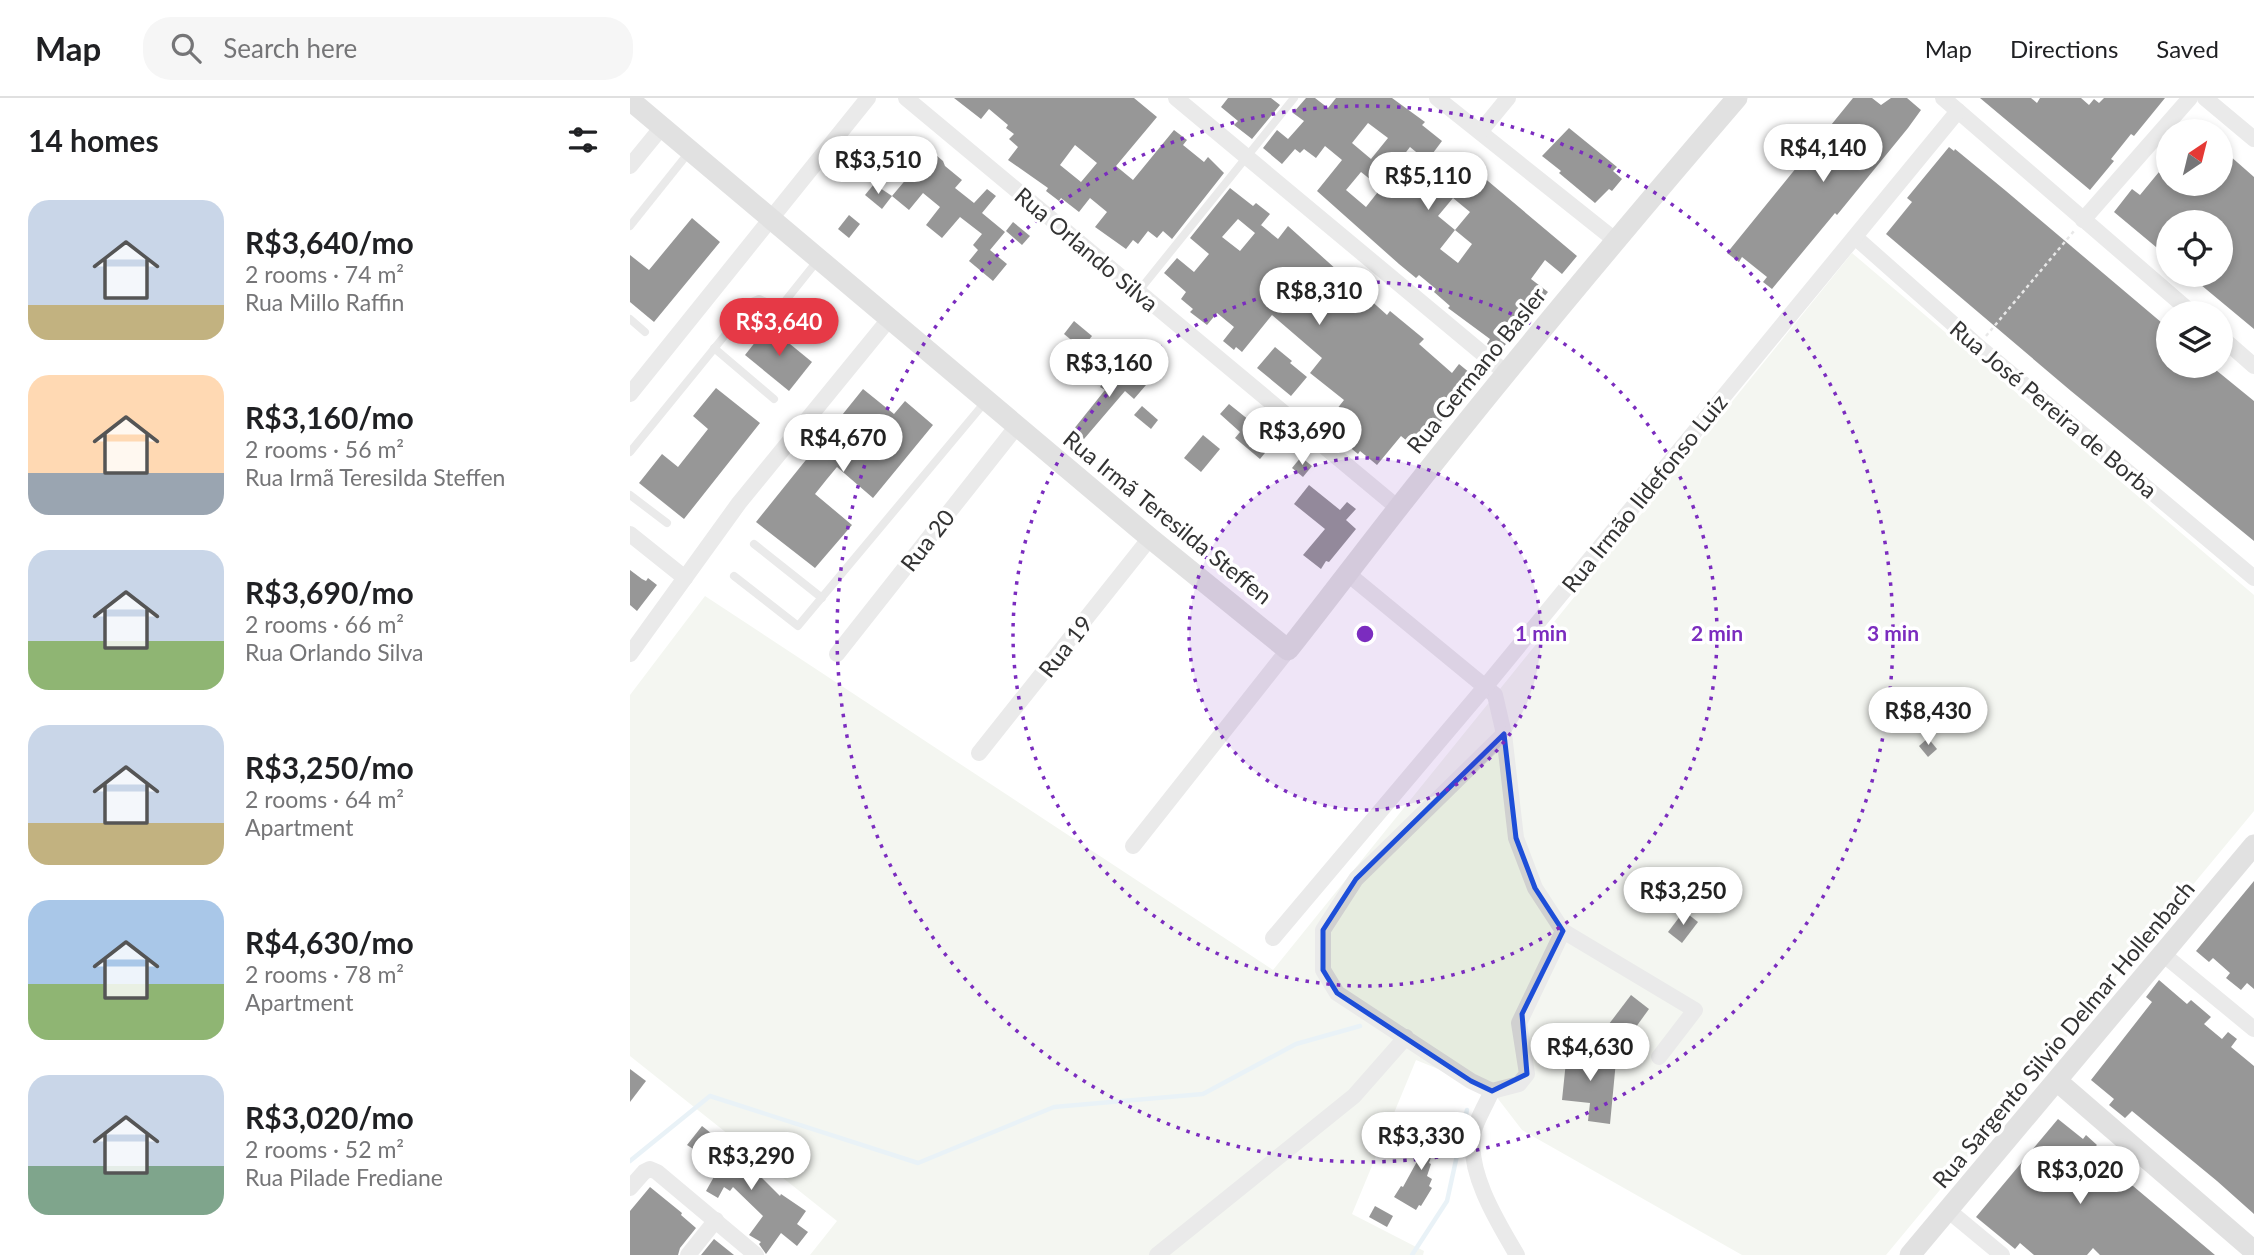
<!DOCTYPE html>
<html lang="en">
<head>
<meta charset="utf-8">
<style>
  body { margin:0; font-family:Lato,sans-serif; background:#f6f6f6; color:#202124; height:100vh; display:flex; flex-direction:column; font-size:26px; white-space:nowrap }
  * { box-sizing:border-box; margin:0 }
  p { font-size:23px; color:#757577 }
  .icon { flex:none; width:38px; height:38px; fill:none; stroke:currentColor; stroke-width:2; stroke-linecap:round; stroke-linejoin:round }
  .map { position:relative; flex:1; overflow:hidden }
  .details { display:flex; flex-direction:column; background:#fff; width:630px }
  .details>* { flex:none }
  .needle { width:46px; rotate:35deg }
  .fabs { position:absolute; left:1526px; top:21px; display:grid; gap:14px }
  .fabs a { display:grid; place-items:center; width:77px; height:77px; border-radius:50%; background:#fff; box-shadow:0 4px 10px #0003; font-size:35px }
  .price { position:absolute; translate:-50% -60px; padding:0 16px; border-radius:24px; background:#fff; color:#222; font-size:23px; line-height:46px; filter:drop-shadow(0 2px 4px #0008) }
  .price::after { content:''; position:absolute; left:50%; top:42px; width:21px; height:16px; margin-left:-10px; background:inherit; clip-path:polygon(0 0,100% 0,50% 100%) }
  .price.on { background:#e63946; color:#fff }
  ul { padding:0; list-style:none }
  li { display:flex; align-items:center; gap:21px; height:175px; padding:0 28px }
  li span { display:grid; place-items:center; flex:none; width:196px; height:140px; border-radius:21px; color:#555 }
  li>.icon { margin-inline-start:auto }
  span .icon { width:84px; height:84px; fill:#fffc; stroke-width:1 }
  li b { font-size:30px }
  h2 { display:flex; justify-content:space-between; align-items:center; height:84px; padding:0 28px; font-size:30px }
  header { display:flex; align-items:center; gap:42px; box-sizing:border-box; height:98px; padding:0 35px; background:#fff; border-bottom:2px solid #e0e0e0 }
  header strong { font-size:33px }
  nav { display:flex; gap:38px; margin-inline-start:auto; font-size:24px }
  .search { width:490px; height:63px; background:#f6f6f6; display:flex; align-items:center; gap:18px; box-sizing:border-box; padding:0 24px; border-radius:28px; color:#757577; font-size:26px }
  main { display:flex; flex:1; min-height:0 }
  .map>svg:first-child { display:block }
  .green { fill:#e6ecdf }
  .lines { fill:none; stroke-linecap:round; stroke-linejoin:round }
  .stream { stroke:#cfe2ee; stroke-width:4.5 }
  .building { fill:#1a1a1a; fill-rule:evenodd }
  .path { stroke:#cdcdcd; stroke-width:2.5; stroke-dasharray:3.5 3.5; stroke-linecap:butt }
  .lane { stroke:#d0d0d0; stroke-width:8 }
  .street { stroke:#d0d0d0; stroke-width:16 }
  .secondary { stroke:#bdbdbd; stroke-width:21 }
  .marked { fill:none; stroke:#1d4ed8; stroke-width:5; stroke-linejoin:round }
  .ring { fill:none; stroke:#7b2cbf; stroke-width:3.5; stroke-dasharray:3.5 7 }
  .labels { text-anchor:middle; dominant-baseline:central; stroke-width:7; stroke-linejoin:round; paint-order:stroke }
  .street-label { font-size:23px; fill:#333; stroke:#fff }
  .centre { fill:#7b2cbf; stroke:#fff; stroke-width:3.5 }
  .ring-label { font-size:21px; text-anchor:middle; font-weight:bold; fill:#7b2cbf; stroke:#fff; stroke-width:7; stroke-linejoin:round; paint-order:stroke }
</style>
</head>
<body>
<header>
<strong>Map</strong>
<div class="search"><svg class="icon" aria-label="search" viewBox="0 0 24 24"><circle cx="10" cy="10" r="6"/><path d="M15 15l6 6"/></svg>Search here</div>
<nav><a>Map</a><a>Directions</a><a>Saved</a></nav>
</header>
<main>
<section class="details">
<h2>14 homes<svg class="icon" aria-label="filters" viewBox="0 0 24 24"><path d="M4 7h16M4 17h16"/><circle cx="9" cy="7" r="2"/><circle cx="15" cy="17" r="2"/></svg></h2>
<ul>
<li><span style="background:linear-gradient(#c9d6e8 75%,#c2b280 0)"><svg class="icon" aria-label="home" viewBox="0 0 24 24"><path d="M3 11l9-7 9 7M6 9v11h12V9"/></svg></span><div><b>R$3,640/mo</b><p>2 rooms · 74 m²</p><p>Rua Millo Raffin</p></div></li>
<li><span style="background:linear-gradient(#ffd9b3 70%,#9aa5b1 0)"><svg class="icon" aria-label="home" viewBox="0 0 24 24"><path d="M3 11l9-7 9 7M6 9v11h12V9"/></svg></span><div><b>R$3,160/mo</b><p>2 rooms · 56 m²</p><p>Rua Irmã Teresilda Steffen</p></div></li>
<li><span style="background:linear-gradient(#c9d6e8 65%,#8fb573 0)"><svg class="icon" aria-label="home" viewBox="0 0 24 24"><path d="M3 11l9-7 9 7M6 9v11h12V9"/></svg></span><div><b>R$3,690/mo</b><p>2 rooms · 66 m²</p><p>Rua Orlando Silva</p></div></li>
<li><span style="background:linear-gradient(#c9d6e8 70%,#c2b280 0)"><svg class="icon" aria-label="home" viewBox="0 0 24 24"><path d="M3 11l9-7 9 7M6 9v11h12V9"/></svg></span><div><b>R$3,250/mo</b><p>2 rooms · 64 m²</p><p>Apartment</p></div></li>
<li><span style="background:linear-gradient(#a9c7e8 60%,#8fb573 0)"><svg class="icon" aria-label="home" viewBox="0 0 24 24"><path d="M3 11l9-7 9 7M6 9v11h12V9"/></svg></span><div><b>R$4,630/mo</b><p>2 rooms · 78 m²</p><p>Apartment</p></div></li>
<li><span style="background:linear-gradient(#c9d6e8 65%,#7fa58c 0)"><svg class="icon" aria-label="home" viewBox="0 0 24 24"><path d="M3 11l9-7 9 7M6 9v11h12V9"/></svg></span><div><b>R$3,020/mo</b><p>2 rooms · 52 m²</p><p>Rua Pilade Frediane</p></div></li>
</ul>
</section>
<div class="map">
<svg width="1624" height="1157" viewBox="0 0 1624 1157">
  <rect width="100%" height="100%" fill="#fff"/>
  <!-- green -->
  <polygon class="green" points="1222,155 1624,497 1624,713 1256,1157 1112,1157 892,1032 862,993 786,962 722,1116 794,1153 793,1157 180,1157 207,1123 0,958 0,597 75,498 643,872"/>
  <g class="lines">
    <!-- stream -->
    <g class="stream">
      <polyline points="0,1063 80,998 288,1065 424,1009 573,996 666,946 730,928"/>
      <polyline points="782,1157 817,1103 837,1012"/>
    </g>
  </g>
  <!-- building -->
  <g class="building">
    <path d="M324,0H504L527,19L486,68L503,82L544,32L557,42L553,47L574,64L578,59L594,75L542,141L533,133L527,140L518,133L508,146L503,142L496,151L465,129L477,114L460,100L449,114L431,100L429,103L416,93L418,90L378,62L388,49L379,41L384,36L376,30L378,27L359,11L351,21ZM445,47L467,65L451,84L430,67Z"/>
    <polygon points="598,0 641,0 650,7 622,41 604,27 608,23 591,9"/>
    <path d="M676,0H685L698,10L706,0H762L795,24L792,27L812,43L797,63L780,49L766,67L783,80L791,70L819,92L828,81L834,87L846,73L947,158L932,176L915,162L901,181L918,194L901,215L895,211L870,242L876,246L868,255L857,246L860,241L818,210L820,208L804,194L806,191L789,177L786,180L769,166L687,93L712,62L695,48L686,60L674,51L670,55L665,51L652,66L633,50L647,32L658,41L674,23L663,15ZM738,25L758,40L741,61L722,45ZM731,74L751,90L736,109L716,92ZM823,100L840,114L825,132L808,118ZM825,132L842,146L828,165L810,151Z"/>
    <polygon points="1223,0 1242,0 1251,7 1261,0 1277,0 1291,12 1278,30 1207,117 1205,115 1142,191 1133,184 1137,179 1112,159 1109,164 1097,155"/>
    <polygon points="1350,0 1401,0 1407,5 1410,0 1451,0 1459,7 1464,1 1469,5 1474,0 1535,0 1504,38 1501,36 1481,61 1484,63 1460,92"/>
    <polygon points="939,30 987,69 983,73 992,81 982,93 979,91 965,105 929,75 931,73 912,58"/>
    <polygon points="278,44 282,47 284,45 297,55 300,52 313,63 315,68 332,82 325,90 344,105 357,91 366,98 352,115 375,134 360,152 377,166 363,183 339,163 348,152 343,147 352,136 330,119 312,140 296,127 310,109 293,95 279,112 262,98 278,79 265,68 273,58 269,55"/>
    <polygon points="1319,49 1324,53 1325,51 1376,93 1538,230 1538,268 1581,268 1624,303 1624,443 1441,293 1256,136 1282,104 1277,100"/>
    <polygon points="1591,50 1624,79 1624,231 1559,177 1591,177 1591,124 1538,124 1538,159 1484,114 1502,91 1510,97 1538,63 1538,86 1591,86"/>
    <polygon points="244,86 262,98 252,111 235,97"/>
    <path d="M600,90L623,108L626,105L640,116L627,132L631,127L648,141L658,128L757,217L760,213L794,241L789,246L822,275L829,266L840,275L817,302L824,308L788,352L771,338L747,367L730,353L728,356L717,347L718,346L695,326L714,302L680,275L692,260L642,217L612,254L606,249L604,252L593,243L604,229L587,215L577,227L560,214L563,211L551,201L556,194L534,175L547,160L564,174L579,156L560,140ZM608,121L625,135L610,153L592,139Z"/>
    <polygon points="219,117 230,126 219,140 208,131"/>
    <polygon points="62,120 90,144 24,224 0,204 0,157 19,172"/>
    <polygon points="383,124 400,138 392,147 376,133"/>
    <polygon points="444,223 462,238 452,251 434,236"/>
    <polygon points="138,228 182,264 159,293 115,257"/>
    <polygon points="645,249 662,263 660,265 677,279 661,298 627,270"/>
    <polygon points="486,269 491,274 493,272 504,282 506,279 516,287 504,301 495,293 454,341 443,332 475,292 470,289"/>
    <polygon points="86,290 130,325 54,421 9,385 32,356 48,369 78,331 63,318"/>
    <polygon points="233,291 264,316 275,303 303,327 243,400 207,369 197,381 185,396 222,427 185,470 126,424"/>
    <polygon points="599,306 645,343 630,361 605,340 610,334 590,316"/>
    <polygon points="512,308 528,322 521,331 504,317"/>
    <polygon points="573,337 590,351 571,374 554,360"/>
    <polygon points="671,359 682,368 673,379 662,370"/>
    <polygon points="679,387 710,412 717,404 726,411 716,422 726,431 699,464 696,463 691,471 673,457 695,431 664,406"/>
    <polygon points="0,472 12,481 16,483 18,480 27,487 7,513 0,507"/>
    <polygon points="1298,640 1307,651 1298,659 1289,648"/>
    <polygon points="1624,783 1624,891 1617,885 1611,892 1596,880 1600,875 1583,860 1579,864 1566,853"/>
    <polygon points="1054,813 1068,824 1052,845 1038,834"/>
    <polygon points="1529,882 1557,906 1561,902 1581,919 1574,926 1592,941 1598,934 1607,941 1601,949 1624,968 1624,1116 1587,1083 1502,1013 1495,1020 1479,1007 1484,1001 1461,982 1522,904 1516,899"/>
    <polygon points="1001,897 1019,911 998,940 979,926"/>
    <polygon points="938,944 954,945 952,960 986,963 980,1026 958,1023 960,1005 932,1002"/>
    <polygon points="0,971 16,983 0,1004"/>
    <polygon points="1428,1021 1453,1041 1456,1037 1467,1047 1466,1048 1470,1051 1465,1056 1585,1157 1470,1157 1463,1150 1457,1157 1404,1157 1390,1145 1385,1151 1346,1119"/>
    <polygon points="802,1022 813,1025 799,1065 801,1066 797,1078 802,1081 799,1088 802,1090 791,1108 789,1107 786,1112 764,1099 771,1088 773,1089 790,1058"/>
    <polygon points="72,1028 130,1074 128,1076 150,1098 151,1096 176,1113 167,1126 178,1134 167,1148 151,1135 136,1156 129,1146 131,1144 119,1137 133,1118 103,1089 100,1093 94,1089 88,1100 76,1093 90,1068 57,1047"/>
    <polygon points="20,1089 52,1115 51,1117 66,1130 50,1150 48,1157 0,1157 0,1113"/>
    <polygon points="745,1108 763,1118 757,1129 739,1119"/>
    <polygon points="84,1141 104,1157 71,1157"/>
  </g>
  <g class="lines">
    <!-- path -->
    <polyline class="path" points="1356,238 1444,133"/>
    <!-- lane -->
    <g class="lane">
      <polyline points="0,128 60,53"/>
      <polyline points="508,194 664,0"/>
      <polyline points="0,221 15,234"/>
      <polyline points="84,250 144,301"/>
      <polyline points="0,354 122,204 129,201 145,208 152,207 188,162"/>
      <polyline points="0,397 37,425"/>
      <polyline points="124,446 192,500"/>
      <polyline points="104,478 168,528 356,303"/>
    </g>
    <!-- street -->
    <g class="street">
      <polyline points="276,0 768,410"/>
      <polyline points="546,0 876,275"/>
      <polyline points="807,0 985,142"/>
      <polyline points="1313,0 1562,215"/>
      <polyline points="1575,0 1624,41"/>
      <polyline points="850,34 878,0"/>
      <polyline points="0,68 32,29"/>
      <polyline points="1453,122 1560,0"/>
      <polyline points="1225,139 1348,248 1624,480"/>
      <polyline points="1591,239 1624,268"/>
      <polyline points="0,296 238,0"/>
      <polyline points="0,436 55,480"/>
      <polyline points="718,476 865,597 874,636 886,740 905,790 933,833 1065,912 1029,959"/>
      <polyline points="0,556 109,405 260,220"/>
      <polyline points="207,556 387,328"/>
      <polyline points="874,636 726,781 693,832 693,872 707,895 841,983 862,993 889,986 897,976 889,925 933,833"/>
      <polyline points="349,655 520,440"/>
      <polyline points="503,748 658,552"/>
      <polyline points="643,840 855,589 1328,13"/>
      <polyline points="1534,857 1624,931"/>
      <path d="M862,993C857,1004 846,1023 844,1033C835,1072 868,1125 887,1157"/>
      <polyline points="0,1090 14,1074 20,1071 27,1074 126,1157"/>
      <polyline points="1319,1113 1372,1157"/>
      <polyline points="58,1157 86,1122"/>
      <polyline points="527,1157 724,998 776,939"/>
    </g>
    <!-- secondary -->
    <g class="secondary">
      <path d="M0,2L520,440L658,552C696,504 732,456 769,409C878,270 992,134 1107,0"/>
      <polyline points="1427,983 1624,1153"/>
      <polyline points="1280,1157 1624,747"/>
    </g>
  </g>
  <!-- marked area -->
  <path d="M0 0H1624V1157H0ZM874,636L886,740L905,790L933,833L892,916L897,976L862,993L841,983L707,895L693,872V832L726,781Z" fill="#fff" fill-opacity=".55" fill-rule="evenodd"/>
  <path class="marked" d="M874,636L886,740L905,790L933,833L892,916L897,976L862,993L841,983L707,895L693,872V832L726,781Z"/>
  <!-- distance rings -->
  <circle cx="735" cy="536" r="176" fill="#7b2cbf" fill-opacity=".12"/>
  <g class="ring">
    <circle cx="735" cy="536" r="176"/>
    <circle cx="735" cy="536" r="352"/>
    <circle cx="735" cy="536" r="528"/>
  </g>
  <g class="labels">
    <!-- street labels -->
    <g class="street-label">
      <text transform="translate(457 151) rotate(40)">Rua Orlando Silva</text>
      <text transform="translate(846 272) rotate(-51)">Rua Germano Basler</text>
      <text transform="translate(1424 311) rotate(40)">Rua José Pereira de Borba</text>
      <text transform="translate(1014 395) rotate(-51)">Rua Irmão Ildefonso Luiz</text>
      <text transform="translate(538 419) rotate(39)">Rua Irmã Teresilda Steffen</text>
      <text transform="translate(297 442) rotate(-52)">Rua 20</text>
      <text transform="translate(435 548) rotate(-52)">Rua 19</text>
      <text transform="translate(1433 936) rotate(-50)">Rua Sargento Silvio Delmar Hollenbach</text>
    </g>
  </g>
  <circle cx="735" cy="536" r="10" class="centre"/>
  <g class="ring-label">
    <text x="911" y="543">1 min</text>
    <text x="1087" y="543">2 min</text>
    <text x="1263" y="543">3 min</text>
  </g>
</svg>
<div class="fabs">
<a><svg class="needle" viewBox="-14 -14 28 28"><path d="M0-13l5 13h-10z" fill="#e53935"/><path d="M0 13l5-13h-10z" fill="#757577"/></svg></a>
<a><svg class="icon" aria-label="locate" viewBox="0 0 24 24"><circle cx="12" cy="12" r="6"/><path d="M12 2v4M12 18v4M2 12h4M18 12h4"/></svg></a>
<a><svg class="icon" aria-label="layers" viewBox="0 0 24 24"><path d="M12 4l9 5-9 5-9-5zM3 14l9 5 9-5"/></svg></a>
</div>
<b class="price" style="left:1193px;top:86px">R$4,140</b>
<b class="price" style="left:248px;top:98px">R$3,510</b>
<b class="price" style="left:798px;top:114px">R$5,110</b>
<b class="price" style="left:689px;top:229px">R$8,310</b>
<b class="price on" style="left:149px;top:260px">R$3,640</b>
<b class="price" style="left:479px;top:301px">R$3,160</b>
<b class="price" style="left:672px;top:369px">R$3,690</b>
<b class="price" style="left:213px;top:376px">R$4,670</b>
<b class="price" style="left:1298px;top:649px">R$8,430</b>
<b class="price" style="left:1053px;top:829px">R$3,250</b>
<b class="price" style="left:960px;top:985px">R$4,630</b>
<b class="price" style="left:791px;top:1074px">R$3,330</b>
<b class="price" style="left:121px;top:1094px">R$3,290</b>
<b class="price" style="left:1450px;top:1108px">R$3,020</b>
</div>
</main>
</body>
</html>
